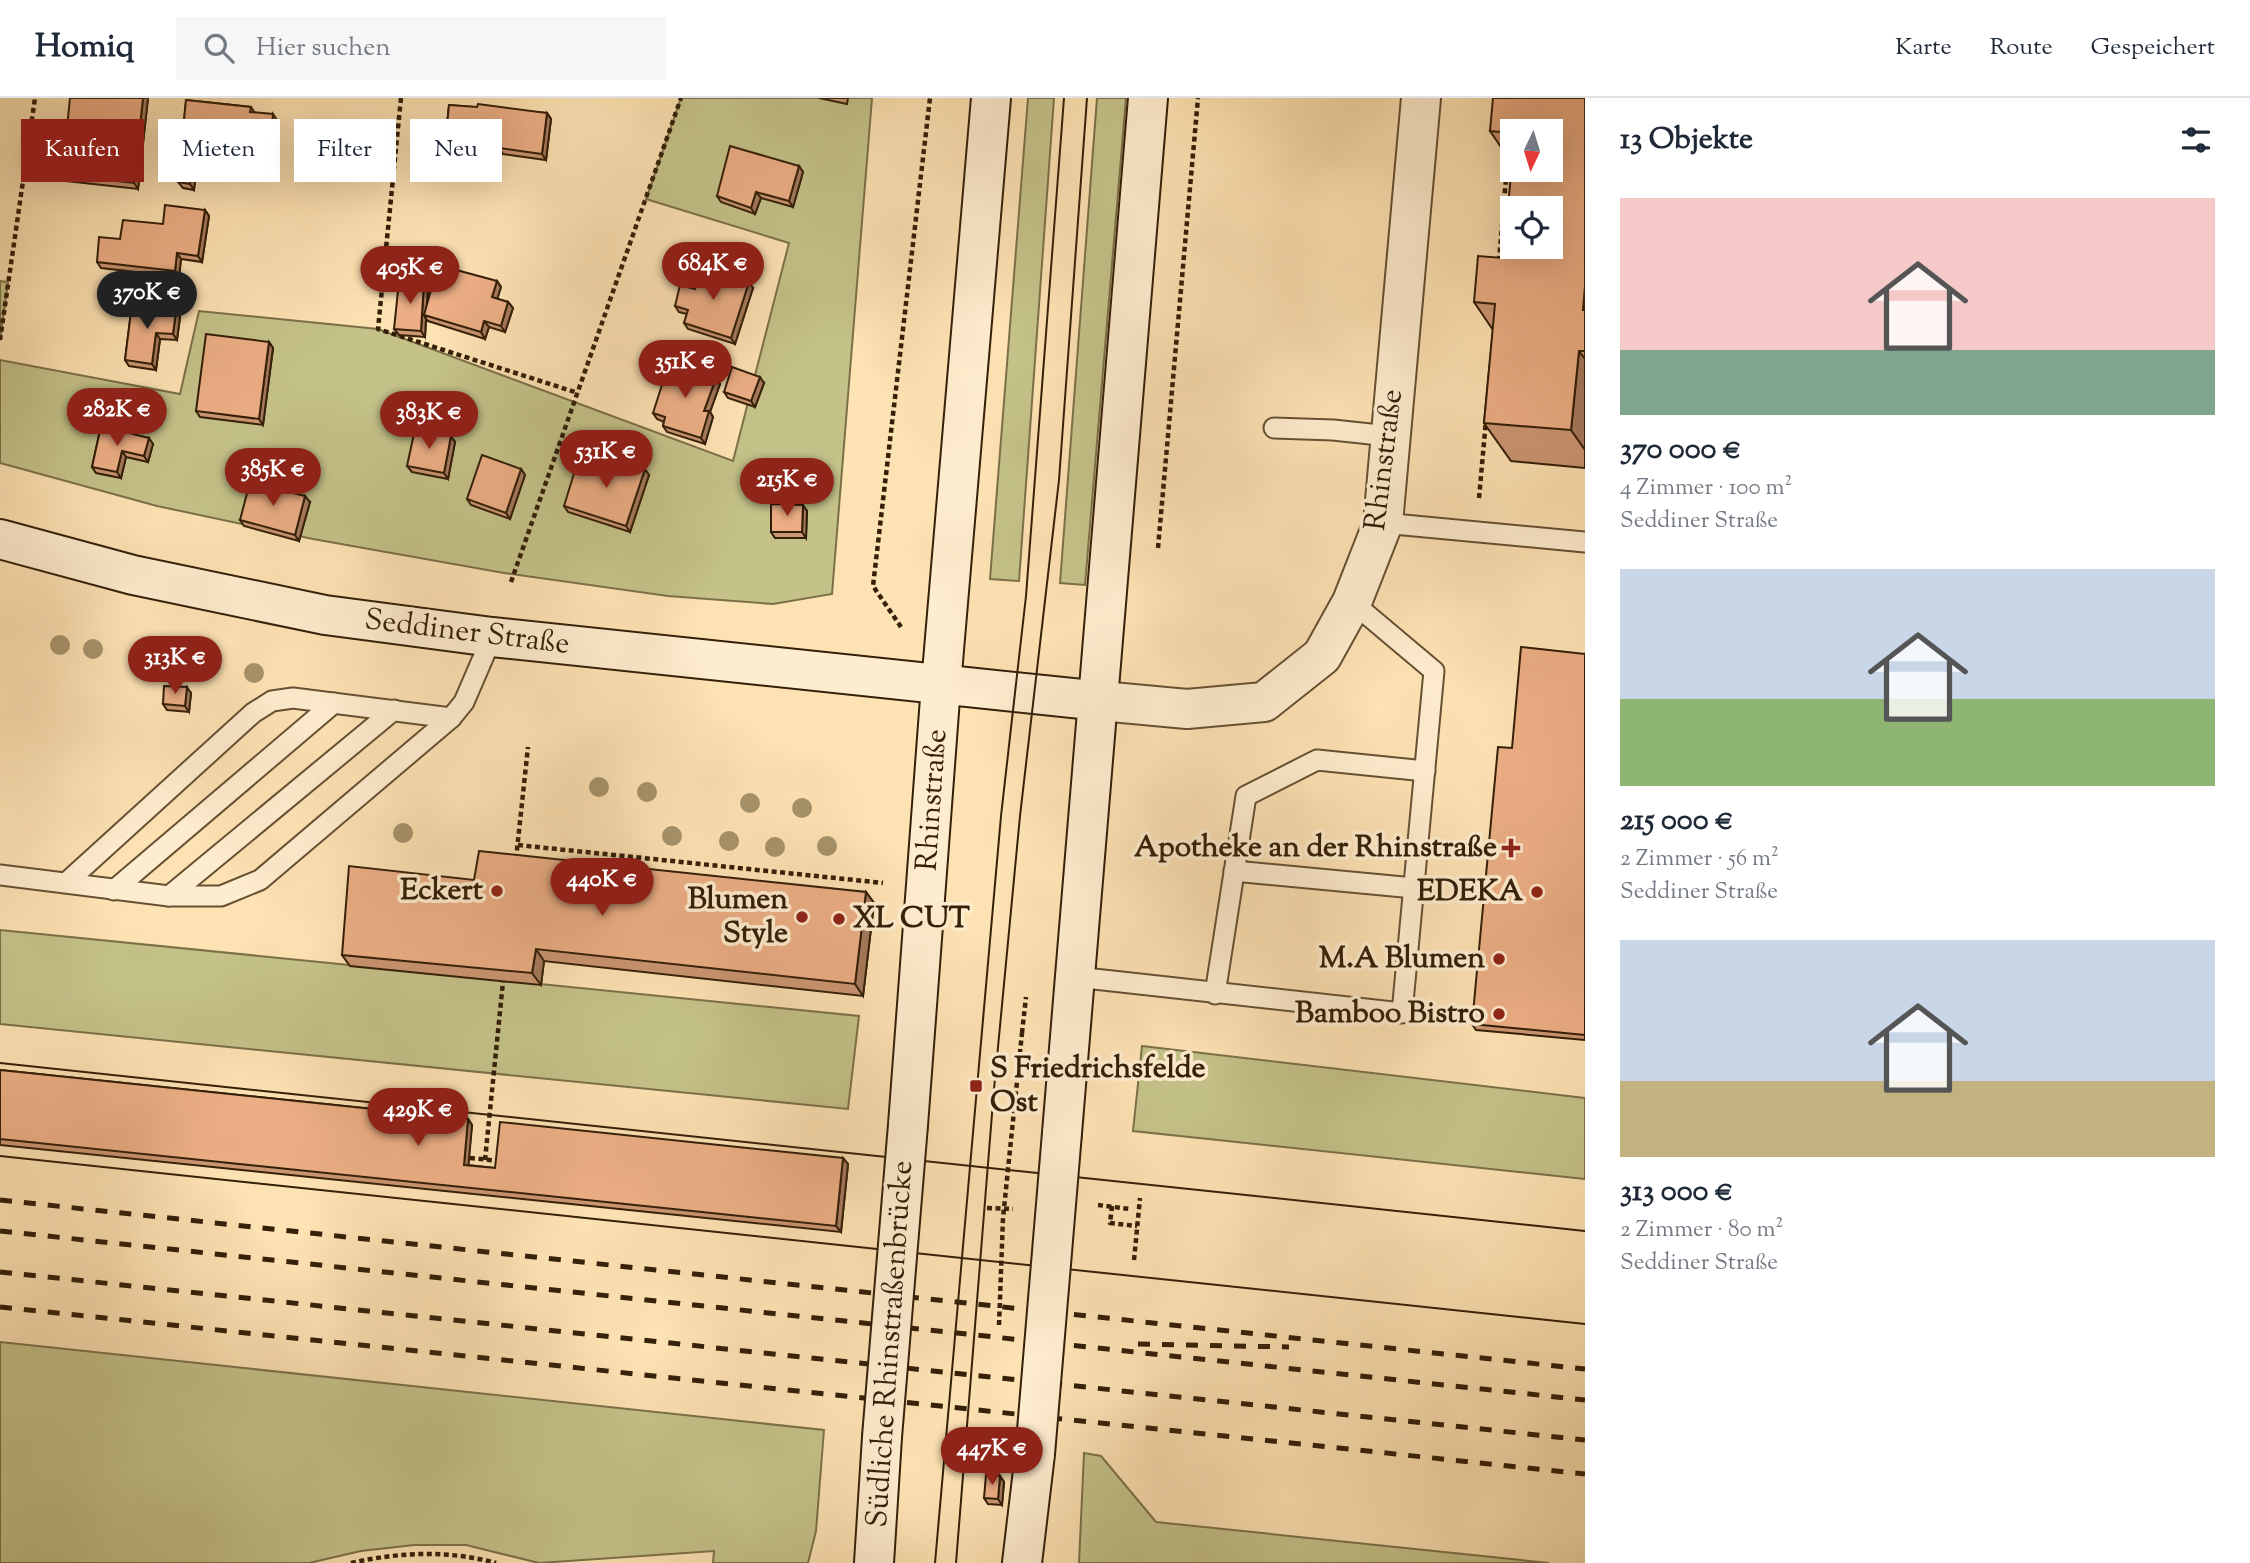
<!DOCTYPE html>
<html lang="de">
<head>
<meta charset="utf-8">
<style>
  body { margin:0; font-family:"Sorts Mill Goudy",serif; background:#f6f6f7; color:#1f2937; height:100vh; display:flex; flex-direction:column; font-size:26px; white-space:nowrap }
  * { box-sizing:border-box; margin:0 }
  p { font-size:23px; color:#747a83 }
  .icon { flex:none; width:38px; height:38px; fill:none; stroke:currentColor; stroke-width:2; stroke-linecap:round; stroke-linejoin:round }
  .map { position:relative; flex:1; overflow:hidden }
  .drawer { display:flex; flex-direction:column; background:#fff; width:665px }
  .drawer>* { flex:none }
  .guide { position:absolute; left:21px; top:21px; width:665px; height:63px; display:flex; gap:14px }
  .needle { width:46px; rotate:184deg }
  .tools { position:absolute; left:1500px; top:21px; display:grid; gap:14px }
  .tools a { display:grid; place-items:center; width:63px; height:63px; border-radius:0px; background:#fff; box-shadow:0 7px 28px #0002; font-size:35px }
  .price { position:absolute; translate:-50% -60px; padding:0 16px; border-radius:24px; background:#8f2418; color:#fff; font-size:23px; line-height:46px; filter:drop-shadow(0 2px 4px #0008) }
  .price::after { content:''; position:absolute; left:50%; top:42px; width:21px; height:16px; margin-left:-10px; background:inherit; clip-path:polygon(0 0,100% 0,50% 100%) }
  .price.on { background:#222; color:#fff }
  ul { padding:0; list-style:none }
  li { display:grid; align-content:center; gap:14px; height:371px; padding:0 35px }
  li span { display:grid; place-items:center; height:217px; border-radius:0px; color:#555 }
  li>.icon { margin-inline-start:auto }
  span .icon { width:126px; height:126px; fill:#fffc; stroke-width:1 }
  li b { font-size:30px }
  h2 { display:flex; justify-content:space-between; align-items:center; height:84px; padding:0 35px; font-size:30px }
  .pill { padding:0 24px; border-radius:0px; background:#fff; box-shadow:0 7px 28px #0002; font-size:24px; line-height:63px }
  .pill.on { background:#8f2418; color:#fff }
  header { display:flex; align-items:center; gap:42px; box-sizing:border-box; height:98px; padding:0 35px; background:#fff; border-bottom:2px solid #e0e1e3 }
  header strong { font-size:33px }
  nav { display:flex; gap:38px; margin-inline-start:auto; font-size:24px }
  .search { width:490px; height:63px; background:#f6f6f7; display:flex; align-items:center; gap:18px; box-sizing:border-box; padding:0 24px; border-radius:0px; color:#747a83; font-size:26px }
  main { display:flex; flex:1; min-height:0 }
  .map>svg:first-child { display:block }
  .green { fill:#c4c289; stroke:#7c7048; stroke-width:2 }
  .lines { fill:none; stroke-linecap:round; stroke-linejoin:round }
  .lane-casing { stroke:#665033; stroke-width:23 }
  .street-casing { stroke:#665033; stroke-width:42 }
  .secondary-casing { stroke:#341f08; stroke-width:42 }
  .path { stroke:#341f08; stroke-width:4.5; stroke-dasharray:5 3.5; stroke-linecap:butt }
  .lane { stroke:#feecce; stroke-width:19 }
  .street { stroke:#feecce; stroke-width:38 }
  .secondary { stroke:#feecce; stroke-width:38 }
  .tram { stroke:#341f08; stroke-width:2 }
  .rail { stroke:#341f08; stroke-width:5; stroke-dasharray:12 12; stroke-linecap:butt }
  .secondary-bridge-casing { stroke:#341f08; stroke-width:42; stroke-linecap:butt }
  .path-bridge { stroke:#341f08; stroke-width:4.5; stroke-dasharray:5 3.5; stroke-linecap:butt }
  .secondary-bridge { stroke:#feecce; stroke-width:38 }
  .tree { fill:#a6926a }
  .wall { fill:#cb9672; stroke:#341f08; stroke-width:2 }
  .shaded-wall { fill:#a57a5d; stroke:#341f08; stroke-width:2 }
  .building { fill:#ecae85; stroke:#341f08; stroke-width:2; fill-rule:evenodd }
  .poi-dot { fill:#8f2418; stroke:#feecce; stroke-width:2.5 }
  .labels { text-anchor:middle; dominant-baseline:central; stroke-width:7; stroke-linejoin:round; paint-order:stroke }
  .street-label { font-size:30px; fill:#341f08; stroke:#feecce }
  .poi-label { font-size:30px; font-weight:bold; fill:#341f08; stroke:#feecce; text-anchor:end }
</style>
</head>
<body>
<header>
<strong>Homiq</strong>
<div class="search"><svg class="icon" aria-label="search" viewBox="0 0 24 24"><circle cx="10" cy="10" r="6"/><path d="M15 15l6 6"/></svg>Hier suchen</div>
<nav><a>Karte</a><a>Route</a><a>Gespeichert</a></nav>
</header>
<main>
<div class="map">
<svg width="1585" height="1465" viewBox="0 0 1585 1465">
  <rect width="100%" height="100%" fill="#fde2b3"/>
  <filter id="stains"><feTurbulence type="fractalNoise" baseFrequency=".00286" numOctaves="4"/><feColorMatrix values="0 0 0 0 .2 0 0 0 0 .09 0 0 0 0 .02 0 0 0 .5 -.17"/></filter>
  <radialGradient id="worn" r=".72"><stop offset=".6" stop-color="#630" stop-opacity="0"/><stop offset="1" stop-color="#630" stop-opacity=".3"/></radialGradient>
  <!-- green -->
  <g class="green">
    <polygon points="681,0 872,0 832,496 773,506 668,498 504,475 313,441 157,408 0,365 0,262 180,296 199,213 378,231 733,363 789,145 646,101"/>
    <polygon points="1028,0 1054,0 1019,483 990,481"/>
    <polygon points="1097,0 1126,0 1085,487 1060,485"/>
    <polygon points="0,183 8,184 0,242"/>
    <polygon points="0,832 859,918 848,1011 0,926"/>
    <polygon points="1142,948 1585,1000 1585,1081 1133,1033"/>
    <polygon points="0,1244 824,1332 816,1433 808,1465 713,1465 714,1453 539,1465 466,1447 414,1447 361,1453 309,1465 0,1465"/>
    <polygon points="1084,1355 1101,1358 1156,1424 1549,1465 1079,1465"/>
  </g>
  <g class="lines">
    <defs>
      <g id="lane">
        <polyline points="1274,330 1333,332 1389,338"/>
        <polyline points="1383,425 1585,444"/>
        <polyline points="1234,773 1414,790"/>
        <polyline points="0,777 169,798 221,798 260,782 451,620 464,604 492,539"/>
        <polyline points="67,784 253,615 272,603 293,600 451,620"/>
        <polyline points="114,792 334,605"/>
        <polyline points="169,798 394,612"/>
        <polyline points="1076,879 1402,915 1434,573 1352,504"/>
        <polyline points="1215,896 1246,698 1317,662 1425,673"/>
      </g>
      <polyline id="street" points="1101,603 1187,611 1264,604 1322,558 1352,504 1383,425 1421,0"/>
      <g id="secondary">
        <polyline points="0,441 133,477 325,517 492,539 1101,603"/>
        <polyline points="908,1027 941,587 991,0"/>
        <polyline points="1062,1035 1148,0"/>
        <polyline points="874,1465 882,1339"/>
        <polyline points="1022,1465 1035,1356"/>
      </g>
    </defs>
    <!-- lane casing -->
    <use href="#lane" class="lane-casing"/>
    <!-- street casing -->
    <use href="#street" class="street-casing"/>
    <!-- secondary casing -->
    <use href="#secondary" class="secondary-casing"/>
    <!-- path -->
    <g class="path">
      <polyline points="401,0 378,231 578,295"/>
      <polyline points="1499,163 1508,57"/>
      <polyline points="0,242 35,0"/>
      <polyline points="1479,400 1486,322"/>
      <polyline points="1158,450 1198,0"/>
      <polyline points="511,484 681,0"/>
      <polyline points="901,529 873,488 930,0"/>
      <polyline points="518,747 883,785"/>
      <polyline points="516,761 528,649"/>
      <polyline points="1022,935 1026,899"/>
      <polyline points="470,1060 500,1063"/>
      <polyline points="1098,1107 1130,1111"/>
      <polyline points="1112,1108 1110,1125 1137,1128"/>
      <polyline points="987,1110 1013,1111"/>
      <polyline points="1134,1162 1140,1100"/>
      <path d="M351,1465C399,1454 449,1452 496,1465"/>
    </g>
    <!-- lane -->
    <use href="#lane" class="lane"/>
    <!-- street -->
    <use href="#street" class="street"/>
    <!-- secondary -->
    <use href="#secondary" class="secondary"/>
    <!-- tram -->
    <g class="tram">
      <polyline points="0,965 1585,1133"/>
      <polyline points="0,1058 1585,1226"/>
      <polyline points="935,1465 1001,718 1026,498 1064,0"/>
      <polyline points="956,1465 994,991 1020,718 1059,382 1087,0"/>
    </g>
    <!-- rail -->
    <g class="rail">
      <polyline points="0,1102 1585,1271"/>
      <polyline points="0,1133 1585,1302"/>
      <polyline points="0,1174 1585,1342"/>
      <polyline points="0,1209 1585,1376"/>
      <polyline points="1138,1246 1289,1249"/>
    </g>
    <defs>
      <g id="secondary-bridge">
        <polyline points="882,1339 908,1027"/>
        <polyline points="1035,1356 1062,1035"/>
      </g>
    </defs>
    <!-- secondary-bridge casing -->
    <use href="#secondary-bridge" class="secondary-bridge-casing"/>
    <!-- path-bridge -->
    <g class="path-bridge">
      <polyline points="485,1062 503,884"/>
      <polyline points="999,1227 1003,1120 1022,935"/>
    </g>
    <!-- secondary-bridge -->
    <use href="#secondary-bridge" class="secondary-bridge"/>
  </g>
  <!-- trees -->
  <g class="tree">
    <circle cx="60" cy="547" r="10"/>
    <circle cx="93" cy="551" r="10"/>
    <circle cx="164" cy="560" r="10"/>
    <circle cx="211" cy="567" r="10"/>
    <circle cx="254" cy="575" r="10"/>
    <circle cx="599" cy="689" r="10"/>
    <circle cx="647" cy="694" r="10"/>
    <circle cx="750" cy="705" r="10"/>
    <circle cx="802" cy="710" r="10"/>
    <circle cx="403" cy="735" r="10"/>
    <circle cx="672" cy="738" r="10"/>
    <circle cx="729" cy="743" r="10"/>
    <circle cx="827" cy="748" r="10"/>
    <circle cx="775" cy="749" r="10"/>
  </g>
  <!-- wall -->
  <g class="wall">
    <polygon points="148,0 138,91 66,83 62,77"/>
    <polygon points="819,0 848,0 847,6"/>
    <polygon points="1585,0 1585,370 1511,363 1484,325 1493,232 1474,204 1503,160 1550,33 1512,33 1512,65 1490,33"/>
    <polygon points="186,2 251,9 255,15 277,22 276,42 266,41 263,72 197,65 194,92 183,90 178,84"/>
    <polygon points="449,7 547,15 551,21 546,62 503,56 499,50 500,41 470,36 469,45 450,43 446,37"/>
    <polygon points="799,68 803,74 793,109 761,100 755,116 721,104 717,98"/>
    <polygon points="205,112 209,118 202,164 181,161 179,179 101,170 97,164 120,141 163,126"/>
    <polygon points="497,183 501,189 497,201 508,204 513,210 505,234 489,229 485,241 428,223 426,221 425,239 399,237 394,231 428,190 427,206"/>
    <polygon points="753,190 735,246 688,231 684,225 687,216 679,214 675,208"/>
    <polygon points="132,206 180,219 177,242 160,241 156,272 129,268 125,262"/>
    <polygon points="269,244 273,250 263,327 200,319 196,313"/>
    <polygon points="716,280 720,286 710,314 713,319 705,346 667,334 663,328 664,324 657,321 653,315"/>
    <polygon points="764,285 755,309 728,300 724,294"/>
    <polygon points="101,328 153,346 148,364 126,359 121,380 96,375 92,369"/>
    <polygon points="455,344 448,381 412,374 407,368"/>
    <polygon points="521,371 525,377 510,421 471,407 467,401"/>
    <polygon points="593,374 649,377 630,434 568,414 564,408"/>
    <polygon points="310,404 299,443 244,428 240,422"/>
    <polygon points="807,413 806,440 775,440 771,434"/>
    <polygon points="1585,556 1585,942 1476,932 1472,926 1512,650"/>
    <polygon points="191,595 189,614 167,612 163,606"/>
    <polygon points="474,782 866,794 874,805 863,898 544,863 541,887 350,868 342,857"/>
    <polygon points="0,972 468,1021 472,1027 468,1067 495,1070 843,1060 848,1066 841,1134 0,1047"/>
    <polygon points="1000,1378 1004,1384 1002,1407 988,1406 984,1400"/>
  </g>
  <!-- shaded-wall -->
  <g class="shaded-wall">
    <polygon points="143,0 148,0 138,91 134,85"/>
    <polygon points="547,15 551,21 546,62 542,56"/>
    <polygon points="273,16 277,22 276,42 271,36"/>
    <polygon points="465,30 470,36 469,45 464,39"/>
    <polygon points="262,35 266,41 263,72 259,66"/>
    <polygon points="192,59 197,65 194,92 190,86"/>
    <polygon points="799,68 803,74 793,109 789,103"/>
    <polygon points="756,94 761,100 755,116 751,110"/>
    <polygon points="205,112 209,118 202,164 198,158"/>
    <polygon points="177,155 181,161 179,179 175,173"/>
    <polygon points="497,183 501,189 496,205 492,199"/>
    <polygon points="424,184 428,190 426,218 424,217 426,221 425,239 421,233"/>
    <polygon points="749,184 753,190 735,246 731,240"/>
    <polygon points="508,204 513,210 505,234 501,228"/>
    <polygon points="176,213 180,219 177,242 173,236"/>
    <polygon points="484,223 489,229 485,241 481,234"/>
    <polygon points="156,235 160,241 156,272 152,266"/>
    <polygon points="269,244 273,250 263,327 259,321"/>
    <polygon points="1579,253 1585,261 1585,352 1571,332"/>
    <polygon points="760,279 764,285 755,309 751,303"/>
    <polygon points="716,280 720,286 710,314 713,319 705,346 701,340 704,313"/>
    <polygon points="451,338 455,344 448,381 444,375"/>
    <polygon points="149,340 153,346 148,364 144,358"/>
    <polygon points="122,353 126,359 121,380 117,374"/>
    <polygon points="521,371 525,377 510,421 506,415"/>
    <polygon points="645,371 649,377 630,434 626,428"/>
    <polygon points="305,398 310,404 299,443 295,437"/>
    <polygon points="803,407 807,413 806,440 802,434"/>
    <polygon points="187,589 191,595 189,614 185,608"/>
    <polygon points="866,794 874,805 863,898 855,886"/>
    <polygon points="536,851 544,863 541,887 532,875"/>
    <polygon points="468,1021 472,1027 468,1073 464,1067"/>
    <polygon points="843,1060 848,1066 841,1134 836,1128"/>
    <polygon points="1000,1378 1004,1384 1002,1407 998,1401"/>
  </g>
  <!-- building -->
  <g class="building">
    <polygon points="70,0 143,0 134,85 62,77"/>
    <path d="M1493,0H1585V188L1583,212H1585V253H1579L1571,332L1484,325L1495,206L1474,204L1478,158L1503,160L1512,66V72H1550V33H1512V35L1490,33ZM1512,110H1550V149H1512Z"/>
    <polygon points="186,2 251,9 250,14 273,16 271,36 262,35 259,66 192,59 190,86 178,84"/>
    <polygon points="478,6 547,15 542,56 499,50 501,36 465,30 464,39 446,37 449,7 477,9"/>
    <polygon points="730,48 799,68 789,103 756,94 751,110 717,98"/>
    <polygon points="165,107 205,112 198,158 177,155 175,173 97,164 99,139 120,141 123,122 163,126"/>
    <polygon points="438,167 497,183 492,199 508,204 501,228 484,223 481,234 424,217"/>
    <polygon points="703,170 749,184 731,240 684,225 688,212 675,208 680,187 695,191"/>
    <polygon points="399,183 424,184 421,233 394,231"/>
    <polygon points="132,206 176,213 173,236 156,235 152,266 125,262"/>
    <polygon points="206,236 269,244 259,321 196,313"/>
    <polygon points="669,265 716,280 704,313 709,313 701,340 663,328 665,319 653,315"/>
    <polygon points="732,269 760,279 751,303 724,294"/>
    <polygon points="101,328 149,340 144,358 122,353 117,374 92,369"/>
    <polygon points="415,331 451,338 444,375 407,368"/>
    <polygon points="599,356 645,371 626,428 564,408 576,369 593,374"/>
    <polygon points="482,357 521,371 506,415 467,401"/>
    <polygon points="250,384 305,398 295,437 240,422"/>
    <polygon points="771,406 803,407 802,434 771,434"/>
    <polygon points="1521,549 1585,556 1585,937 1472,926 1498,649 1512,650"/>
    <polygon points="164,588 187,589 185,608 163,606"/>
    <polygon points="479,753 866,794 855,886 536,851 532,875 342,857 349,768 474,782"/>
    <polygon points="0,972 468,1021 464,1067 495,1070 500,1024 843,1060 836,1128 0,1041"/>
    <polygon points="986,1377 1000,1378 998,1401 984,1400"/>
  </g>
  <!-- markers -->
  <g class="poi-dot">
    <path d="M1507.5 739.5h7v7h7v7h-7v7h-7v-7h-7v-7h7z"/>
    <circle cx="497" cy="793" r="7"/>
    <circle cx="1537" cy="794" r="7"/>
    <circle cx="802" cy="819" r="7"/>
    <circle cx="839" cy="821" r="7"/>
    <circle cx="1499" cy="861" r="7"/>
    <circle cx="1499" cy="916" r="7"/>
    <rect x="969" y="981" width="14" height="14" rx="3.5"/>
  </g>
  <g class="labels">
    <!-- street labels -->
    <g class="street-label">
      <text transform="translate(1385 362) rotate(-83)">Rhinstraße</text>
      <text transform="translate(467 535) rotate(7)">Seddiner Straße</text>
      <text transform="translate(933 702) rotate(-86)">Rhinstraße</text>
      <text transform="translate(891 1246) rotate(-86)">Südliche Rhinstraßenbrücke</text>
    </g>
    <!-- poi labels -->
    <g class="poi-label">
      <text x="1497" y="750">Apotheke an der Rhinstraße</text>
      <text x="483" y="793">Eckert</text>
      <text x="1523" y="794">EDEKA</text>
      <text x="788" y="802">Blumen<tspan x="788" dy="34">Style</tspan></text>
      <text x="853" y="821" text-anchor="start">XL CUT</text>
      <text x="1485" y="861">M.A Blumen</text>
      <text x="1485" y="916">Bamboo Bistro</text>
      <text x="990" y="971" text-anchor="start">S Friedrichsfelde<tspan x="990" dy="34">Ost</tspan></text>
    </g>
  </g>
  <rect width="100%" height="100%" filter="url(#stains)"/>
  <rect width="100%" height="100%" fill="url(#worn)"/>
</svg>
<div class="tools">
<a><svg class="needle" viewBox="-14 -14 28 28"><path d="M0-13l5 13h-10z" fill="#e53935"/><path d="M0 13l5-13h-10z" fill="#747a83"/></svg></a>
<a><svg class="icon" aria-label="locate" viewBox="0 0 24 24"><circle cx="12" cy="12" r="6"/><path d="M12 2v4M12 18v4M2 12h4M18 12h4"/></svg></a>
</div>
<b class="price" style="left:713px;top:204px">684K €</b>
<b class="price" style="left:410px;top:208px">405K €</b>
<b class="price on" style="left:147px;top:233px">370K €</b>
<b class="price" style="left:685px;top:302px">351K €</b>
<b class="price" style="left:117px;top:350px">282K €</b>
<b class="price" style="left:429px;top:353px">383K €</b>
<b class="price" style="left:606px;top:392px">531K €</b>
<b class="price" style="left:273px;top:410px">385K €</b>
<b class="price" style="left:787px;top:420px">215K €</b>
<b class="price" style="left:175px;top:598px">313K €</b>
<b class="price" style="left:602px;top:820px">440K €</b>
<b class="price" style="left:418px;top:1050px">429K €</b>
<b class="price" style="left:992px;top:1389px">447K €</b>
<div class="guide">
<a class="pill on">Kaufen</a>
<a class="pill">Mieten</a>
<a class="pill">Filter</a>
<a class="pill">Neu</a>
</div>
</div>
<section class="drawer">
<h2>13 Objekte<svg class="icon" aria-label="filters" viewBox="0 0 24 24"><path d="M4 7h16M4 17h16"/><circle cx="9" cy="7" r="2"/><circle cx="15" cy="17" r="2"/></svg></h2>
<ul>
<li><span style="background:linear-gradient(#f6c9c9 70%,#7fa58c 0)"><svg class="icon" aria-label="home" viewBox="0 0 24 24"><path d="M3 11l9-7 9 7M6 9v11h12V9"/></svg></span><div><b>370 000 €</b><p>4 Zimmer · 100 m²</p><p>Seddiner Straße</p></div></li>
<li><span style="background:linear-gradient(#c9d6e8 60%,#8fb573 0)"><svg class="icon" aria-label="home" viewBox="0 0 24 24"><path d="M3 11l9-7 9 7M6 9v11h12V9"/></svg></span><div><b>215 000 €</b><p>2 Zimmer · 56 m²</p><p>Seddiner Straße</p></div></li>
<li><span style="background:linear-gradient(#c9d6e8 65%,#c2b280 0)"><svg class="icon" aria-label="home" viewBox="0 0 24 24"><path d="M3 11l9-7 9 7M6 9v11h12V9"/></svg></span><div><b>313 000 €</b><p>2 Zimmer · 80 m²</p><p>Seddiner Straße</p></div></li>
</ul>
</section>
</main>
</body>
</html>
